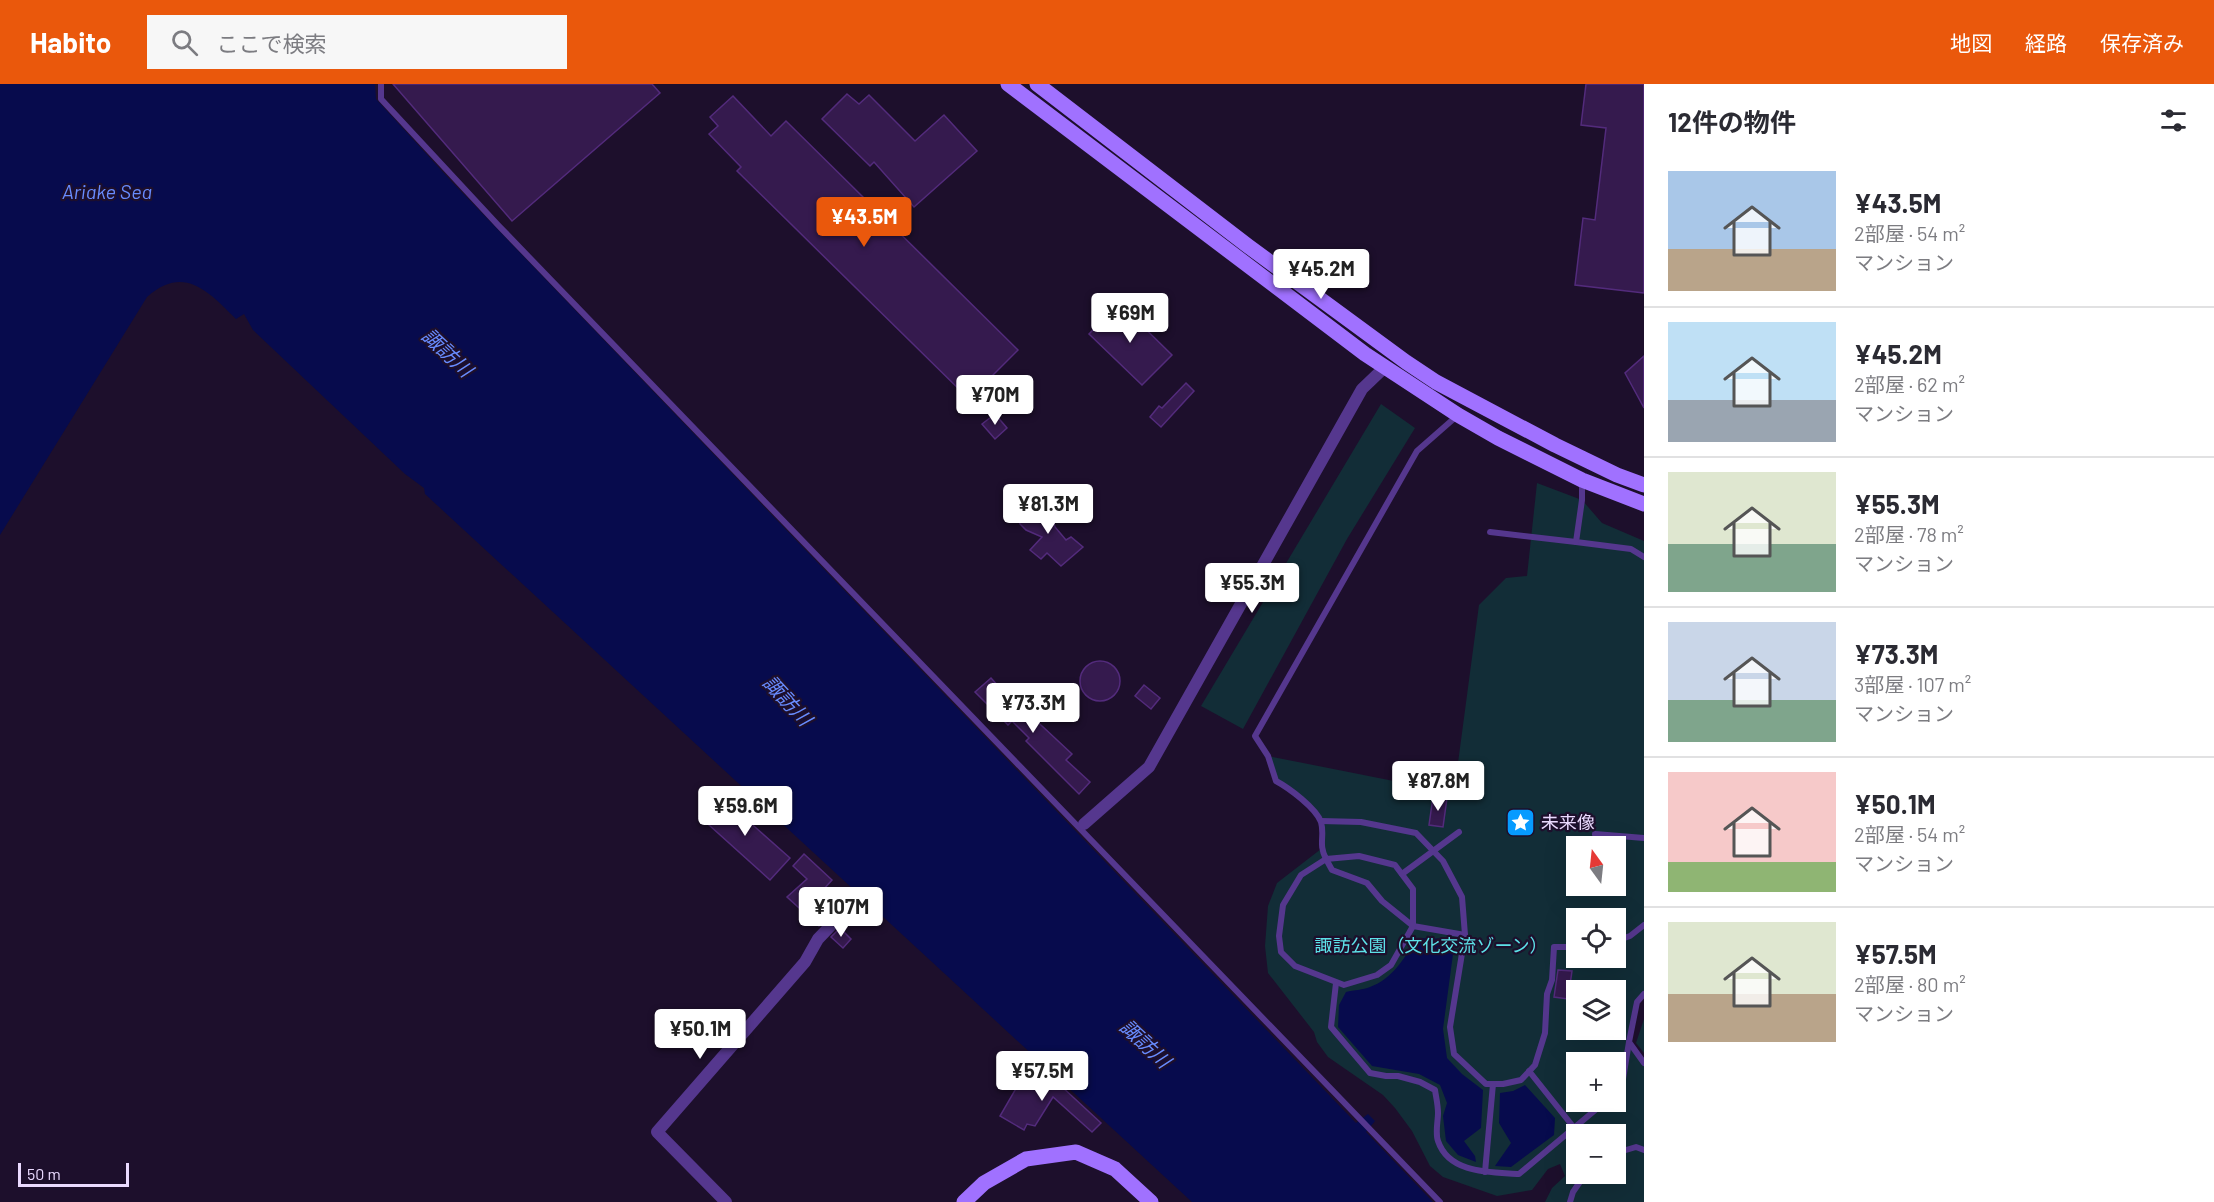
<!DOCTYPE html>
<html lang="ja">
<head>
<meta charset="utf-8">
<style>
  body { margin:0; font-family:Barlow,"Noto Sans JP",sans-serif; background:#f7f7f7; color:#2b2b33; height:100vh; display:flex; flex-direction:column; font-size:22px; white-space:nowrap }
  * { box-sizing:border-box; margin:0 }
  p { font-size:20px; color:#7c7c81 }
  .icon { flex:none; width:33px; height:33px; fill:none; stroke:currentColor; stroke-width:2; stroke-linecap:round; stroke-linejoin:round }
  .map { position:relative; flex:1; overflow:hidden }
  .drawer { display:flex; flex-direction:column; background:#fff; width:570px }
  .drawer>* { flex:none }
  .needle { width:39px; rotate:345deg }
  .tools { position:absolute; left:1566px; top:752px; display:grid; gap:12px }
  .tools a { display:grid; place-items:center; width:60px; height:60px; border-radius:0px; background:#fff; box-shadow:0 6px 24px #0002; font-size:30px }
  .scale { position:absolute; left:18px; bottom:15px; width:111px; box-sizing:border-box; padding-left:6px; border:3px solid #eadaff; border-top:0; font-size:16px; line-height:21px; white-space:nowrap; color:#eadaff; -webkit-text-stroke:4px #1d0f2c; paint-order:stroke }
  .price { position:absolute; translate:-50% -51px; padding:0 14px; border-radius:6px; background:#fff; color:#222; font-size:20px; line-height:39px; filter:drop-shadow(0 2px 3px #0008) }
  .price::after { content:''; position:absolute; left:50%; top:36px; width:18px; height:14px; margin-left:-9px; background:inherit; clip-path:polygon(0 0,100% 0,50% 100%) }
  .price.active { background:#ea580c; color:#fff }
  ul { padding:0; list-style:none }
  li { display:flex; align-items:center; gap:18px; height:150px; padding:0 24px }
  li+li { border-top:2px solid #e1e1e2 }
  li span { display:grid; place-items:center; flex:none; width:168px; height:120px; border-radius:0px; color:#555 }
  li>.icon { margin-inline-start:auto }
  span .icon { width:72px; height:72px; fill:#fffc; stroke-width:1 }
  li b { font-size:26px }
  h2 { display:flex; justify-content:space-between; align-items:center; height:72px; padding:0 24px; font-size:26px }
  header { display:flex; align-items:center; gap:36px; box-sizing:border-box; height:84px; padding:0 30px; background:#ea580c; color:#fff }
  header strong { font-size:28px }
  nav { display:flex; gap:33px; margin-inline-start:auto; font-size:21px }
  .search { width:420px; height:54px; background:#f7f7f7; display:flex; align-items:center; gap:15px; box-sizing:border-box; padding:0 21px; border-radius:0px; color:#7c7c81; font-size:22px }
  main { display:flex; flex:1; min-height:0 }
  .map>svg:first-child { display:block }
  .green { fill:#122d37; fill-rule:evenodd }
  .water { fill:#070b4d }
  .building { fill:#351a4e; stroke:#532b7c; stroke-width:1.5 }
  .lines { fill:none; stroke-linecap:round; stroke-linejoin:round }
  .lane { stroke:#55378e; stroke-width:6 }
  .street { stroke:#55378e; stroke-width:12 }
  .secondary { stroke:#a071ff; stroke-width:15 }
  .labels { text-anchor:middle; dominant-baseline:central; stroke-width:4.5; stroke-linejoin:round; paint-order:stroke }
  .poi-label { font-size:18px; fill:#eadaff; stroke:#1d0f2c; text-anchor:start }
  .park-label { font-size:18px; fill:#5de1e8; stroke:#1d0f2c }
  .water-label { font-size:20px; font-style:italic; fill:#688cff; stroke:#1d0f2c }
</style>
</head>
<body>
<header>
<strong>Habito</strong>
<div class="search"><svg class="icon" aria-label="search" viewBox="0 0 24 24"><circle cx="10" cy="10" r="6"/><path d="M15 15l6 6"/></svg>ここで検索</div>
<nav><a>地図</a><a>経路</a><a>保存済み</a></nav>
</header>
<main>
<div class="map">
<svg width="1644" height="1118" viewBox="0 0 1644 1118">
  <rect width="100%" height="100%" fill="#1d0f2c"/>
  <!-- green -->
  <g class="green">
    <polygon points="1381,320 1415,344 1347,455 1243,645 1201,622"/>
    <path d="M1537,399L1582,416L1602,439L1644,457V910L1637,918L1629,958L1644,979V1118H1545L1552,1104L1565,1092L1560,1080L1548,1085L1532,1106L1497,1112L1443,1093L1430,1082L1412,1047L1395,1024L1383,1011L1328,973L1317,958L1314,948L1268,889L1265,862L1268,822L1277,799L1321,765L1320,737L1296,708L1276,697L1268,672L1454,709L1479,521L1506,494L1527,492ZM1576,762H1616V801H1576ZM1576,834H1616V873H1576ZM1576,906H1616V945H1576ZM1576,978H1616V1017H1576ZM1576,1050H1616V1089H1576Z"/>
    <polygon points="1644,935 1644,969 1636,959"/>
  </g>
  <!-- water -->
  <g class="water">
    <path d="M0,0H375L376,15L452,98L1356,1039L1368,1030L1375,1037L1366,1048L1433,1118H1192L425,410L424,404L405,390L253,246L244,230L236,235C209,208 184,180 147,213L0,451Z"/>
    <path d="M1416,854L1455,855L1443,945L1447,974L1462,990L1483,1006L1481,1044L1464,1057L1475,1072L1476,1078L1458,1071L1446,1057L1443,1032L1447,1019L1440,1001L1419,990L1372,982L1338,943L1339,921L1346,908C1354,906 1363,906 1370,903C1392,895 1406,873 1416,854Z"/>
    <polygon points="1525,1001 1555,1034 1554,1051 1511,1083 1495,1082 1511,1059 1499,1039 1500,1009 1513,1007"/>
  </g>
  <!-- building -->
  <g class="building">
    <polygon points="393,0 652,0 660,9 512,137"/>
    <polygon points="1586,0 1644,0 1644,209 1575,201 1583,134 1595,136 1606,44 1581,41"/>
    <polygon points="847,10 859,20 869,11 915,57 944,31 977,67 914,123 874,78 870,82 822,35"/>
    <polygon points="733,12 771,52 786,37 1018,266 969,315 737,87 741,83 709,50 718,42 710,33"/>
    <polygon points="1119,219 1172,271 1142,301 1089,250"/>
    <polygon points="1644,272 1644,324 1625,289"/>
    <polygon points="1186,299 1194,307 1161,343 1150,333 1159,322 1162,324"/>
    <polygon points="995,330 1007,344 995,355 982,340"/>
    <polygon points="1035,420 1051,428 1055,443 1066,456 1071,453 1083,463 1061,482 1047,469 1041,475 1030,466 1042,453 1026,446 1020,440 1019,432 1024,424"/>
    <circle cx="1100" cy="597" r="20"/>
    <polygon points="991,594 1024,631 1027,628 1072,670 1066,676 1090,698 1079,710 1026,657 1029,654 1012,637 1008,641 975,608"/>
    <polygon points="1144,601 1160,614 1151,625 1135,612"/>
    <polygon points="719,711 790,774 770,796 699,732"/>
    <polygon points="1433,713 1447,714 1443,743 1429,741"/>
    <polygon points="804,770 832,796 813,817 829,832 819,842 787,813 807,795 793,782"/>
    <polygon points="840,844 851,855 843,864 831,853"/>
    <polygon points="1558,886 1572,887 1568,915 1554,913"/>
    <polygon points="1029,982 1060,1001 1101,1039 1092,1048 1053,1013 1035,1042 1027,1040 1024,1046 1000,1032"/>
  </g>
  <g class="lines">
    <!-- lane -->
    <g class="lane">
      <polyline points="381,0 381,15 498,141 1440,1118"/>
      <path d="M1458,331L1417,367L1255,652L1268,672L1276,697C1289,704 1316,724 1321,738C1325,752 1318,760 1326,775L1359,772L1395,781L1413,805V842L1465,851L1450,943L1454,970L1486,1000H1503L1521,996L1535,981L1545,949L1547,910L1552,896L1554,863H1576"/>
      <polyline points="1582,398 1582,416 1576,458 1631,465 1644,473"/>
      <polyline points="1490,448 1576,458"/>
      <polyline points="1321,737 1361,738 1416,749 1443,777 1462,813 1465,851"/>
      <polyline points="1595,750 1644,754"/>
      <polygon points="1326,775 1332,786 1367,799 1382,817 1413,842 1391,881 1377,891 1344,901 1295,882 1281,868 1279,852 1283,821 1301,791"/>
      <polyline points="1402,790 1459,748"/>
      <polyline points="1616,857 1630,852 1644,841"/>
      <path d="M1336,899L1331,943L1370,989L1386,992H1398L1420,998L1435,1006C1436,1013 1438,1021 1438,1029C1438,1037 1435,1049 1438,1057C1449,1090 1491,1088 1519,1090L1606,1017"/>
      <polyline points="1644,910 1637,918 1629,958 1644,979"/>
      <polyline points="1529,987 1579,1050"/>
      <polyline points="1616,1005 1623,995 1629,958"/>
      <polyline points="1616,1069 1636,1063 1644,1066"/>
      <polyline points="1485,1088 1493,1000"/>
      <polyline points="1570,1118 1573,1108 1586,1089"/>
    </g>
    <!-- street -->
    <g class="street">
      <polyline points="1084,740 1149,683 1362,305 1385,283"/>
      <polyline points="726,1118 657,1048 805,878 818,855 838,834"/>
    </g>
    <!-- secondary -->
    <g class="secondary">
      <polyline points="1008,0 1365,270 1458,331 1498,354 1582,396 1644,420"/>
      <polyline points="1037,0 1248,162 1406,278 1436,298 1555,361 1617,391 1644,401"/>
      <polyline points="964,1118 984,1099 1026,1075 1076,1068 1115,1085 1151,1118"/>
    </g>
  </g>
  <!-- icons -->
  <defs>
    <symbol id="sight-square" viewBox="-11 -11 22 22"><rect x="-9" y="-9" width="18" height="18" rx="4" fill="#069bff" stroke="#1d0f2c"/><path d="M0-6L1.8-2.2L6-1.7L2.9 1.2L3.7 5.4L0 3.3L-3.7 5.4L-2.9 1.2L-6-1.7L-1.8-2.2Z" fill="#fff"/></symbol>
  </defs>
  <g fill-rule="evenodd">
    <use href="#sight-square" x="1504" y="722" width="33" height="33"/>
  </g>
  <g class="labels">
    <!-- poi labels -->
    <g class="poi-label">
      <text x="1541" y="738">未来像</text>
    </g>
    <!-- park labels -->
    <g class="park-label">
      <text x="1431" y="861">諏訪公園（文化交流ゾーン）</text>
    </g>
    <!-- water labels -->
    <g class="water-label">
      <text x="107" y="107">Ariake Sea</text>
      <text transform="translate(448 268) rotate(43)">諏訪川</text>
      <text transform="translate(788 616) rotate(47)">諏訪川</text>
      <text transform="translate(1146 959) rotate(43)">諏訪川</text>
    </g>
  </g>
</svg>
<div class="tools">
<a><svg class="needle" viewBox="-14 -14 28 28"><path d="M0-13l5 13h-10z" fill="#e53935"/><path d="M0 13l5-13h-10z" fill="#7c7c81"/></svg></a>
<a><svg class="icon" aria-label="locate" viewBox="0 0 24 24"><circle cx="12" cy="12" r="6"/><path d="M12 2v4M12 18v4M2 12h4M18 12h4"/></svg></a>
<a><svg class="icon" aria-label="layers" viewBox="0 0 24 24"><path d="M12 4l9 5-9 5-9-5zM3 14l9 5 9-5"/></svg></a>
<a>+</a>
<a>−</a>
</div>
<div class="scale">50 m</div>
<b class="price active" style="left:864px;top:164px">¥43.5M</b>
<b class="price" style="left:1321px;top:216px">¥45.2M</b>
<b class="price" style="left:1130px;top:260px">¥69M</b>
<b class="price" style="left:995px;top:342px">¥70M</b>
<b class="price" style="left:1048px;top:451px">¥81.3M</b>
<b class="price" style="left:1252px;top:530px">¥55.3M</b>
<b class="price" style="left:1033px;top:650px">¥73.3M</b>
<b class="price" style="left:1438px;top:728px">¥87.8M</b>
<b class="price" style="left:745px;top:753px">¥59.6M</b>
<b class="price" style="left:841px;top:854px">¥107M</b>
<b class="price" style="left:700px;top:976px">¥50.1M</b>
<b class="price" style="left:1042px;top:1018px">¥57.5M</b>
</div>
<section class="drawer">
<h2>12件の物件<svg class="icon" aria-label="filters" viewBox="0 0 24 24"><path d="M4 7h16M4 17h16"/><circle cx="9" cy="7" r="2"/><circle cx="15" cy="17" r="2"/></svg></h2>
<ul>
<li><span style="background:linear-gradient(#a9c7e8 65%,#b9a48a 0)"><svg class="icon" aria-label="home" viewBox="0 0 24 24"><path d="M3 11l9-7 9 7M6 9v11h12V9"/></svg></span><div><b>¥43.5M</b><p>2部屋 · 54 m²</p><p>マンション</p></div></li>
<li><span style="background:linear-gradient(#bfe0f5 65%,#9aa5b1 0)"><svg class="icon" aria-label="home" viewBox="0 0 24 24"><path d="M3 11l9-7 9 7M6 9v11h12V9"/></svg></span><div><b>¥45.2M</b><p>2部屋 · 62 m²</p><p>マンション</p></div></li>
<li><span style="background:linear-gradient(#dfe7d0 60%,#7fa58c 0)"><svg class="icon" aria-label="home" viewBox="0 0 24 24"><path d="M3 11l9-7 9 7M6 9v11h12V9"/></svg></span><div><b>¥55.3M</b><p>2部屋 · 78 m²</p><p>マンション</p></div></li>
<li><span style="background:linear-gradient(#c9d6e8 65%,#7fa58c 0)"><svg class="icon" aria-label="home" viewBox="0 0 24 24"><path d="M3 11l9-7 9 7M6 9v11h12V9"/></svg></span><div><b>¥73.3M</b><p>3部屋 · 107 m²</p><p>マンション</p></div></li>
<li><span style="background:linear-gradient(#f6c9c9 75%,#8fb573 0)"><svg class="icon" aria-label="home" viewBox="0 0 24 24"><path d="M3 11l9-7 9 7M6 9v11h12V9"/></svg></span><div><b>¥50.1M</b><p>2部屋 · 54 m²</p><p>マンション</p></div></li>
<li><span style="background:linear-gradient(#dfe7d0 60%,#b9a48a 0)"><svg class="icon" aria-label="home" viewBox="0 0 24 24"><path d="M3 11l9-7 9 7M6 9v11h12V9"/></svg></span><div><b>¥57.5M</b><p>2部屋 · 80 m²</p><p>マンション</p></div></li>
</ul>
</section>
</main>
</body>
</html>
